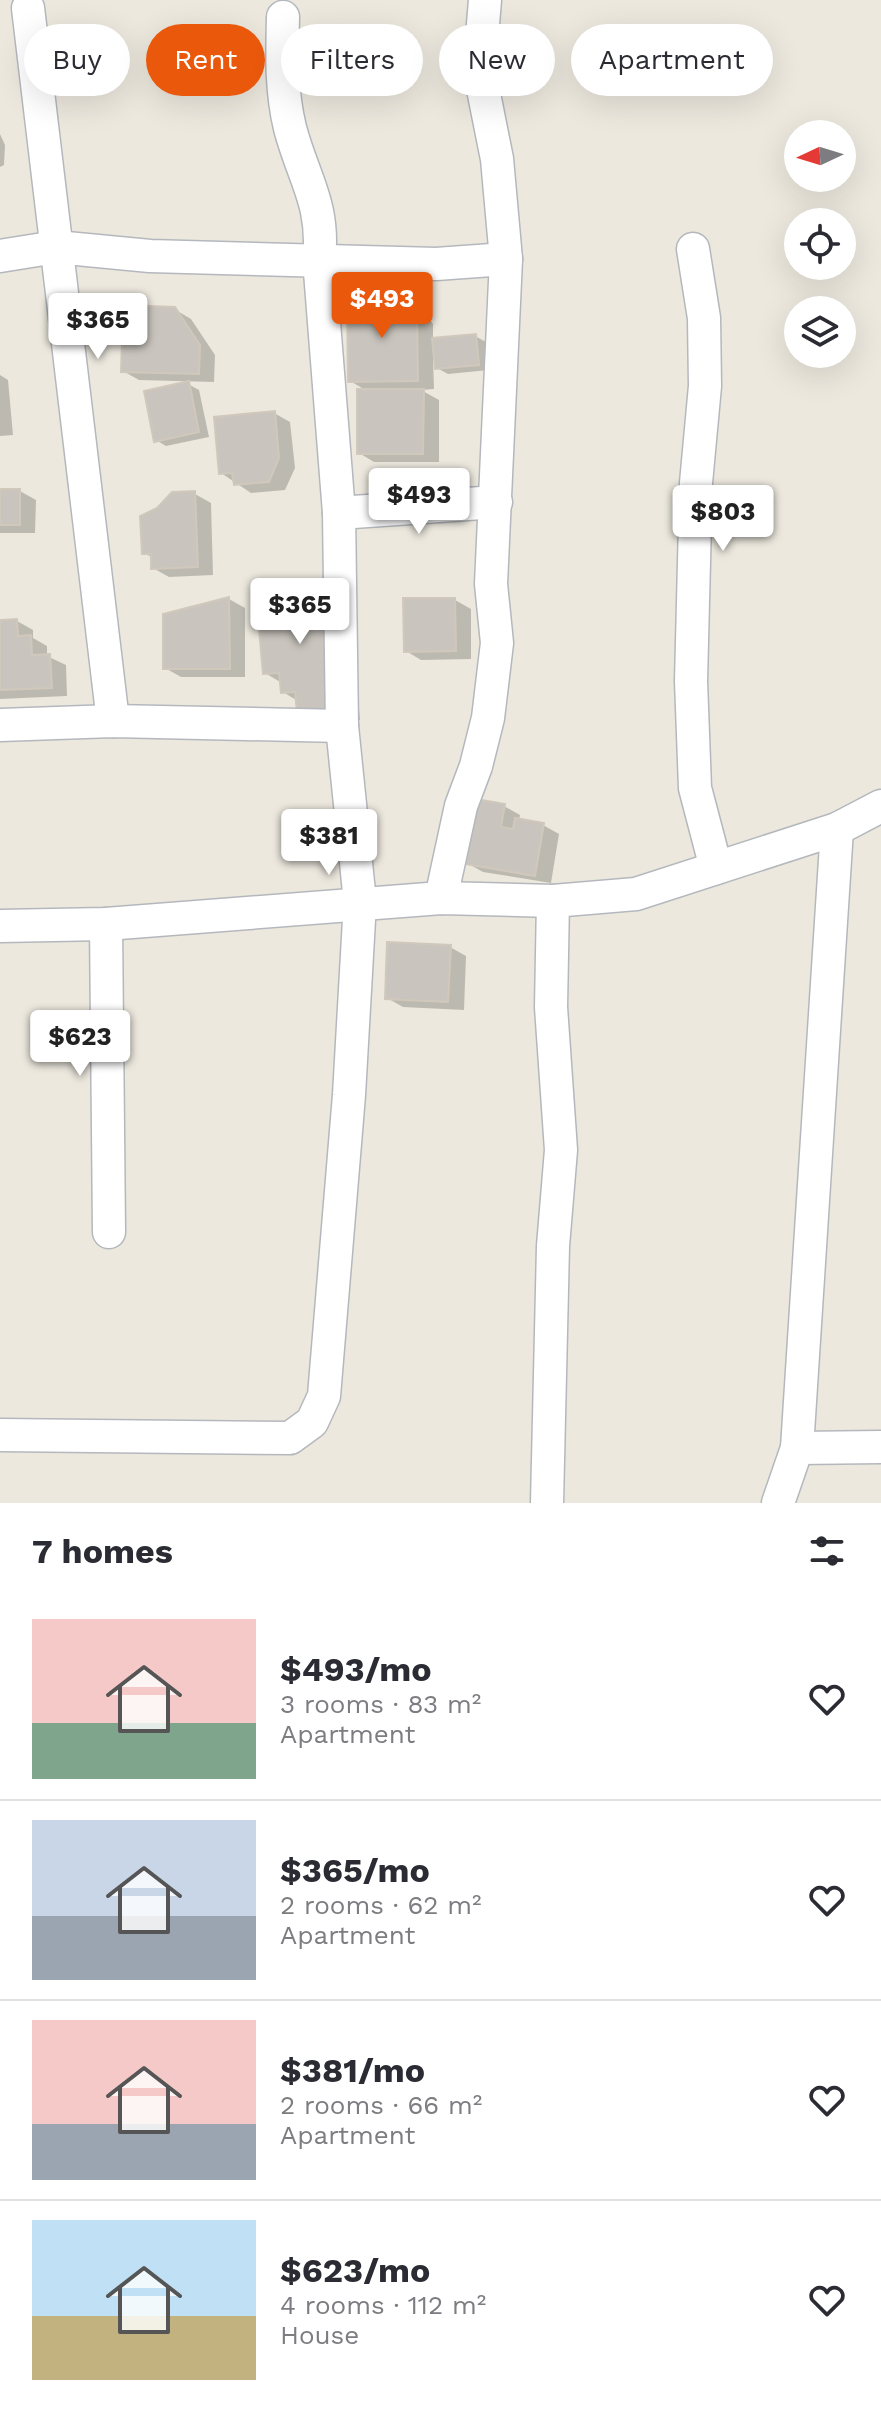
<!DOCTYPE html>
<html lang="en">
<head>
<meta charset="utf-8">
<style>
  body { margin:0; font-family:"Work Sans",sans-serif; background:#f7f7f7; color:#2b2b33; height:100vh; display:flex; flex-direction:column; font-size:30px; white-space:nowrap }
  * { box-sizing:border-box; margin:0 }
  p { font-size:26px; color:#7c7c81 }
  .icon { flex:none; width:44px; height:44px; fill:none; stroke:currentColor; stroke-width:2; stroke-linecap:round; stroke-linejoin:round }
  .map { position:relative; height:1503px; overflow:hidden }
  .details { display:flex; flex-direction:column; background:#fff; flex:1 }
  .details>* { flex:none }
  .guide { position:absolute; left:24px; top:24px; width:834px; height:72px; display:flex; gap:16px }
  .needle { width:52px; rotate:266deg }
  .tools { position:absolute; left:784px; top:120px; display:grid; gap:16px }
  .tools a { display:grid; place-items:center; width:72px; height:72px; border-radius:50%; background:#fff; box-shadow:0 8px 32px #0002; font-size:40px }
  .price { position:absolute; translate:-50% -68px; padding:0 18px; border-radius:8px; background:#fff; color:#222; font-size:26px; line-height:52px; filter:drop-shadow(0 2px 4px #0008) }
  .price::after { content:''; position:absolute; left:50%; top:48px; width:24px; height:18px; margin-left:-12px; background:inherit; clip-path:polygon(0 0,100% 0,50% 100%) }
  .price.current { background:#ea580c; color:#fff }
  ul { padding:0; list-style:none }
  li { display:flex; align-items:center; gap:24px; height:200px; padding:0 32px }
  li+li { border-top:2px solid #e1e1e2 }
  li span { display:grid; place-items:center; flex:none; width:224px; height:160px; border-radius:0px; color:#555 }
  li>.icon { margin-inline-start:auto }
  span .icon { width:96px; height:96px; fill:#fffc; stroke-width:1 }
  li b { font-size:34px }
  h2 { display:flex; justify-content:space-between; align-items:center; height:96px; padding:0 32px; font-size:34px }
  .chip { padding:0 28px; border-radius:36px; background:#fff; box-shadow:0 8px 32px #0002; font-size:28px; line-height:72px }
  .chip.current { background:#ea580c; color:#fff }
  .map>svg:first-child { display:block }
  .shadow { fill:#0003 }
  .building { fill:#c9c4bd; stroke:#d1c8bc; stroke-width:2 }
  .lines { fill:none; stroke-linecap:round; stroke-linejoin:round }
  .minor-casing { stroke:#b4b8bd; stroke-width:35 }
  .minor { stroke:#fff; stroke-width:32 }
</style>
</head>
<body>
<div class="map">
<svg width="881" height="1503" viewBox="0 0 881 1503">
  <rect width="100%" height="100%" fill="#ece8de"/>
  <!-- shadow -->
  <g class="shadow">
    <polygon points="0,134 5,145 4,165 0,167"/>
    <polygon points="406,299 422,308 433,324 433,340 475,336 486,342 489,370 448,374 437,368 436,359 433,359 434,389 421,390 439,400 439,462 374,462 359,453 367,391 350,381"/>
    <polygon points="174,309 191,319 215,355 214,382 139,380 123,371"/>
    <polygon points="0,375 8,380 13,435 0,436"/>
    <polygon points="188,384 199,390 209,437 166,446 156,440"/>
    <polygon points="274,413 290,422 295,468 285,490 251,493 221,473"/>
    <polygon points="0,491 20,491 36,500 35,533 0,533"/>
    <polygon points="195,494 211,503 213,575 169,577 153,568 153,558 144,553 159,510"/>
    <polygon points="229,599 245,608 245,677 181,677 165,668 165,616"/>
    <polygon points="455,600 471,609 471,659 421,660 406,651"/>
    <polygon points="349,602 360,720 319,724 298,701 283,692 282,683 265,673"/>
    <polygon points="17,621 33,630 33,638 47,646 47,656 66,665 67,696 0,699 0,622"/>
    <polygon points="504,806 520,815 519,821 543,825 559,834 551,883 483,872 467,863"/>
    <polygon points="450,947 466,956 464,1010 403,1007 387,998"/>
  </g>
  <!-- building -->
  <g class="building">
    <polygon points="347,297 406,297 417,313 418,381 348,382"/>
    <polygon points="123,305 175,307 200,345 199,374 121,372"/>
    <polygon points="476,334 479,365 435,369 432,338"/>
    <polygon points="189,381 199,432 154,442 144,391"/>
    <polygon points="357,389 424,389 423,454 357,454"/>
    <polygon points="275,411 279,458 269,482 234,485 232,473 219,474 214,417"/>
    <rect x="0" y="489" width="20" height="36"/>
    <polygon points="195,491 198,567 151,569 151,554 142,554 140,516 157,508 172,492"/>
    <polygon points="329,587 340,709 297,713 295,692 281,693 279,673 263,674 256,595"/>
    <polygon points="229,597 230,669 163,669 163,614"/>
    <polygon points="403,598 455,598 456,651 404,652"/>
    <polygon points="17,619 18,636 31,635 32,655 50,654 52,688 0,690 0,620"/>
    <polygon points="476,799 505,804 501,827 513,829 515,818 544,823 535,876 465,864"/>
    <polygon points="387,942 451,945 448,1002 385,999"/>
  </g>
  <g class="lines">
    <defs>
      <g id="minor">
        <polyline points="28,8 113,721"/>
        <polyline points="693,249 704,318 705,386 696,483 691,681 695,788 716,868"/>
        <polyline points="0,256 56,247 150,256 436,264 506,259"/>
        <polyline points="339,513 496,502"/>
        <path d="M0,725L113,721L342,726L339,513L319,259C325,204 303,178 290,128C281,91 282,56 283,17"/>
        <polyline points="441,898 461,806 476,766 488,718 497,643 491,584 506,259 497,159 483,89 481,48 485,0"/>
        <polyline points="106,924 109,1232"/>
        <polyline points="0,926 106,924 441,898 553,901"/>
        <polyline points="0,1435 290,1438 312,1422 324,1396 349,1095 360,902 342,726"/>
        <polyline points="797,1448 881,1447"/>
        <polyline points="547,1503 553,1246 561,1150 551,1007 553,901 636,894 837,829 881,806"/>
        <polyline points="778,1503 797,1448 837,829"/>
      </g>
    </defs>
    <!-- minor casing -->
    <use href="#minor" class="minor-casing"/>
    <!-- minor -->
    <use href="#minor" class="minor"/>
  </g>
</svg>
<div class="tools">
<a><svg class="needle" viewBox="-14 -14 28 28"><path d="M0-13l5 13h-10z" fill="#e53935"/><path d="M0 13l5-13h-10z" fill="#7c7c81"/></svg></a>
<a><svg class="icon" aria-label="locate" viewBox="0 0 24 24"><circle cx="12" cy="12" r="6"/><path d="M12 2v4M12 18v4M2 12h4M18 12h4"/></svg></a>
<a><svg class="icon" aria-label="layers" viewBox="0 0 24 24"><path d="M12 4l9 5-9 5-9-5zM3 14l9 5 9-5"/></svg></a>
</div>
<b class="price current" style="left:382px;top:340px">$493</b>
<b class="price" style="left:98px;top:361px">$365</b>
<b class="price" style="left:419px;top:536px">$493</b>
<b class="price" style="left:723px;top:553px">$803</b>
<b class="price" style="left:300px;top:646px">$365</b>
<b class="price" style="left:329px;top:877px">$381</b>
<b class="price" style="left:80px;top:1078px">$623</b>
<div class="guide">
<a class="chip">Buy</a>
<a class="chip current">Rent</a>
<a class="chip">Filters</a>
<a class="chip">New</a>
<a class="chip">Apartment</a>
</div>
</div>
<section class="details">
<h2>7 homes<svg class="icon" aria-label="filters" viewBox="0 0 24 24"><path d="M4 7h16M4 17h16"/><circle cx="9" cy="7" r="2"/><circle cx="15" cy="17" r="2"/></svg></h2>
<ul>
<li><span style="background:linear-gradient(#f6c9c9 65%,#7fa58c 0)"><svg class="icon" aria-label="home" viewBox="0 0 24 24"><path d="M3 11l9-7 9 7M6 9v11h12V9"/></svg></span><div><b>$493/mo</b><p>3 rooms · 83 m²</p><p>Apartment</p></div><svg class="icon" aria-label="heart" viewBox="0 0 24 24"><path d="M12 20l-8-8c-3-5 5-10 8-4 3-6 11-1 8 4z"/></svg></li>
<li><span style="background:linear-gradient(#c9d6e8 60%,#9aa5b1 0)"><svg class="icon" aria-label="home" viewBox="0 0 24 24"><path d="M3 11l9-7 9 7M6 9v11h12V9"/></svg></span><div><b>$365/mo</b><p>2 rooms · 62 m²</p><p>Apartment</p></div><svg class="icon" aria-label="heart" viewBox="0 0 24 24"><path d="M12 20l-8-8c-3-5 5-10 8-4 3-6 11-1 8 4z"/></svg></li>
<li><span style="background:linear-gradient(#f6c9c9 65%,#9aa5b1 0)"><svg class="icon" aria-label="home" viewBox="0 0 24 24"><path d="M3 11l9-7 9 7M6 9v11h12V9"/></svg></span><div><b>$381/mo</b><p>2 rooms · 66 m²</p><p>Apartment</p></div><svg class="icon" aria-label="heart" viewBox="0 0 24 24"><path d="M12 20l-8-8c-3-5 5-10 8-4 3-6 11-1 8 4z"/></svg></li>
<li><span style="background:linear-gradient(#bfe0f5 60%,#c2b280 0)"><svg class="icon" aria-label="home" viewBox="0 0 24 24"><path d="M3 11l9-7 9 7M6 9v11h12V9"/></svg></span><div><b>$623/mo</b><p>4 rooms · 112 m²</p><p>House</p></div><svg class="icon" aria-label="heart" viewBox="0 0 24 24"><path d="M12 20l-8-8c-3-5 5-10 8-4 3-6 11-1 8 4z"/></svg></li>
</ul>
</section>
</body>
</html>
